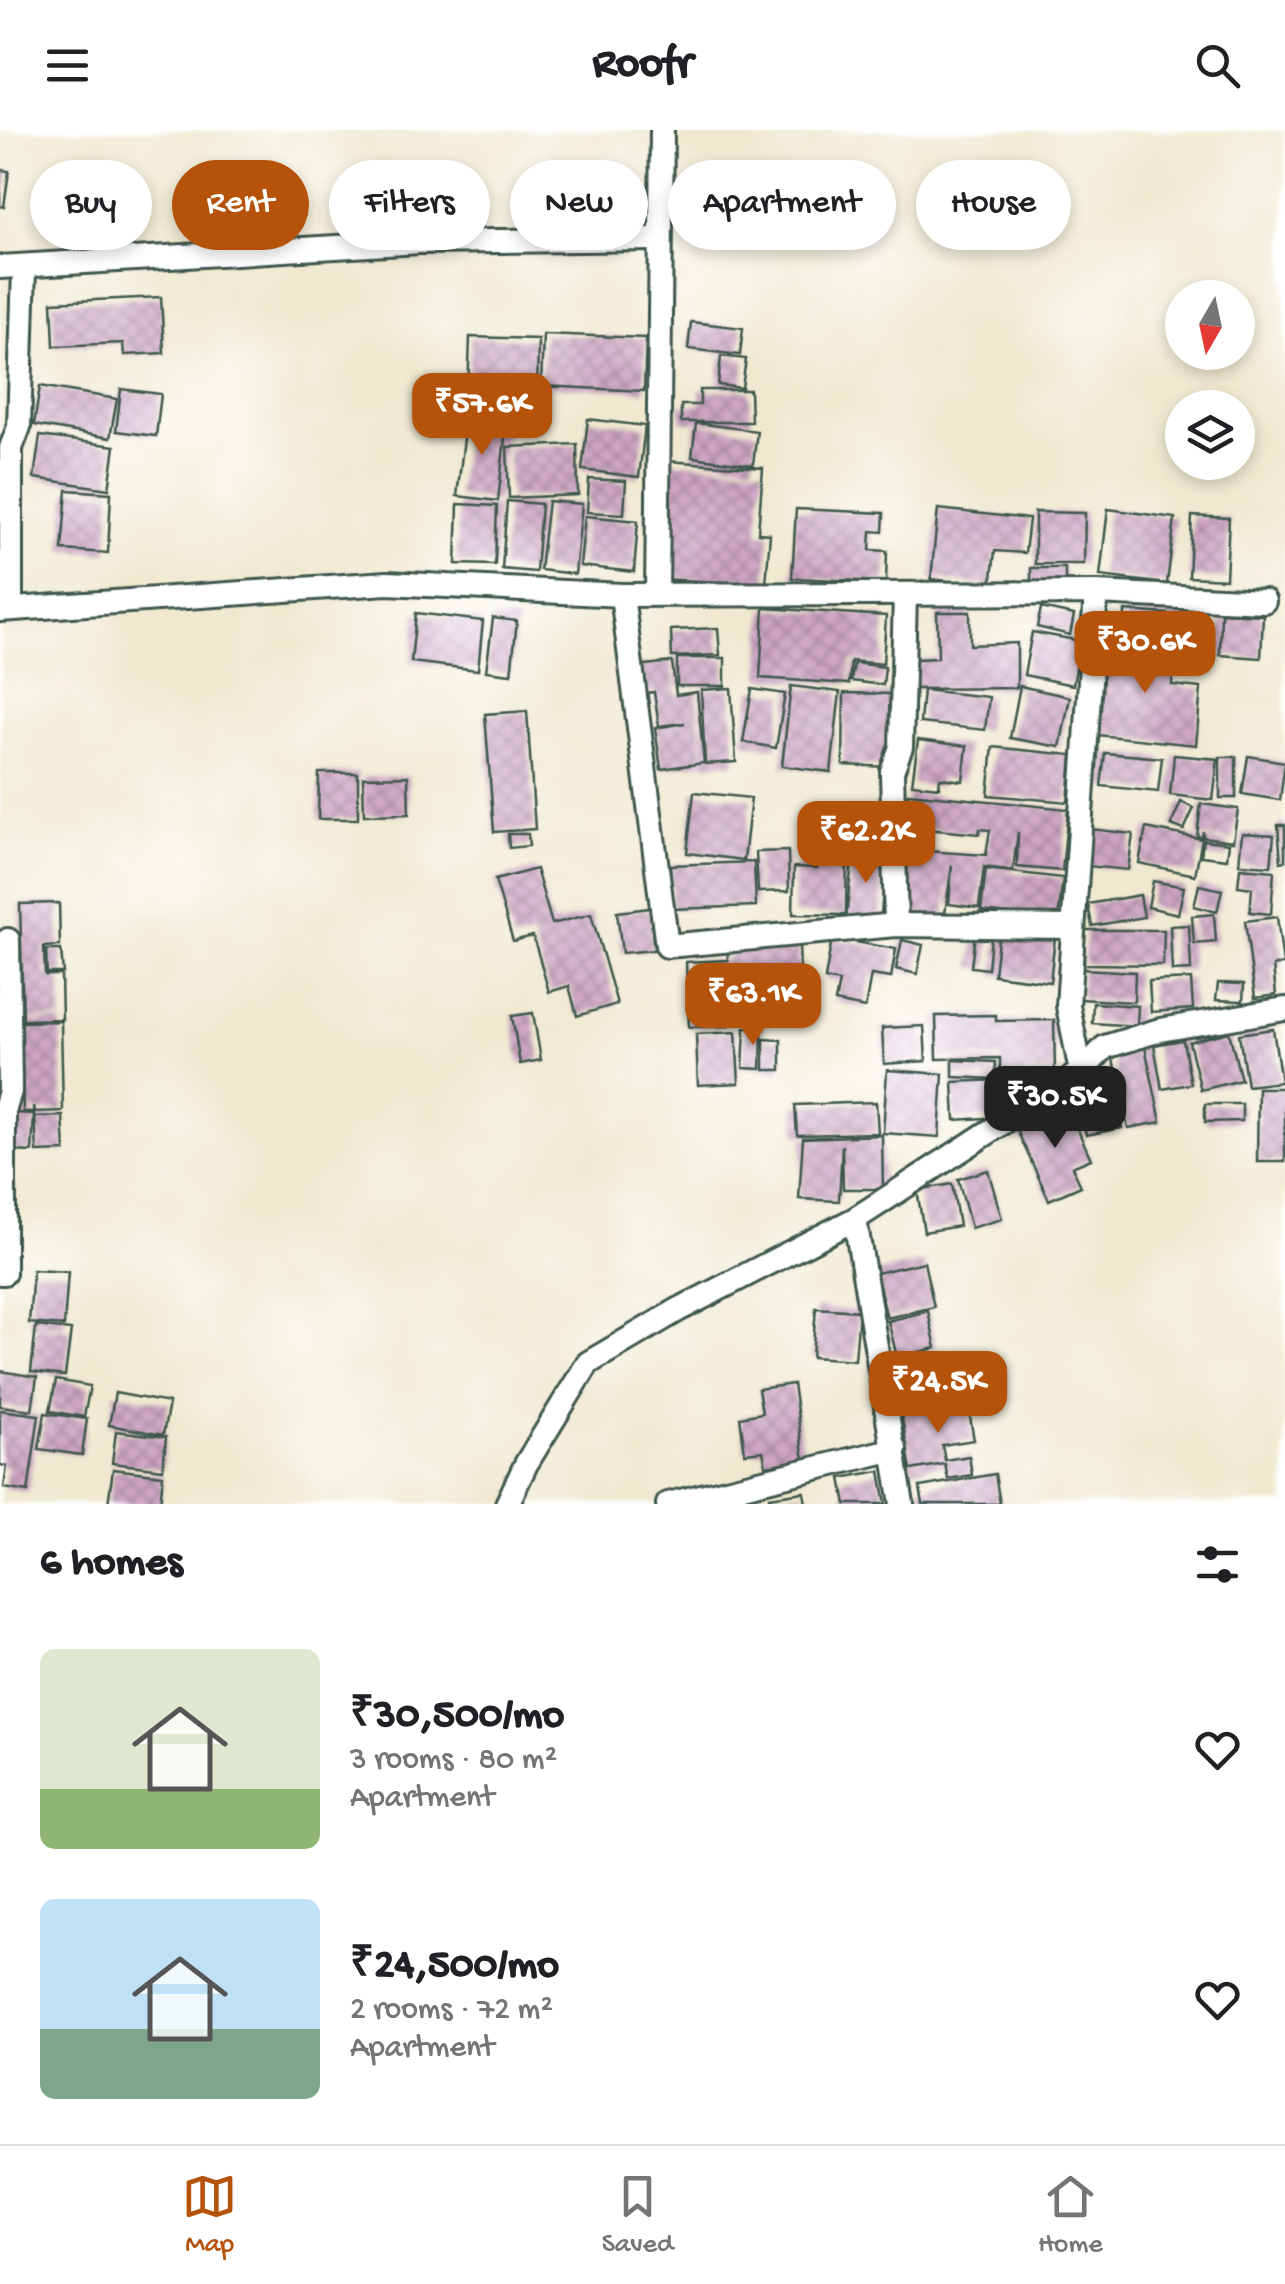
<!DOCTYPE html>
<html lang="en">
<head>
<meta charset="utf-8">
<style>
  body { margin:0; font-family:"Gochi Hand",sans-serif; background:#f2f2f2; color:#202124; height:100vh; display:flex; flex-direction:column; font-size:38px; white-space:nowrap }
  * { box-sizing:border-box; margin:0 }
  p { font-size:32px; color:#757577 }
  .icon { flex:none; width:55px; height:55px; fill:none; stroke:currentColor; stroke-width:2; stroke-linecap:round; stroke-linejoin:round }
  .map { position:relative; height:1374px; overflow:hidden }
  .details { display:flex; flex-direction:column; background:#fff; flex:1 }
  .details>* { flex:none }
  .banner { position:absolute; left:30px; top:30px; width:1225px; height:90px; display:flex; gap:20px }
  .needle { width:65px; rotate:189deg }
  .tools { position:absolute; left:1165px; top:150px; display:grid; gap:20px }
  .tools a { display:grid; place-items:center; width:90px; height:90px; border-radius:50%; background:#fff; box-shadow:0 5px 15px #0003; font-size:50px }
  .price { position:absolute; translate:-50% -85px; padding:0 22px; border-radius:20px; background:#b45309; color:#fff; font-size:32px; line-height:65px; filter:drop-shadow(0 2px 5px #0008) }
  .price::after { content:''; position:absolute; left:50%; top:60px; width:30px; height:22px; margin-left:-15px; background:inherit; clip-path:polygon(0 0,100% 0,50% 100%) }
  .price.active { background:#222; color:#fff }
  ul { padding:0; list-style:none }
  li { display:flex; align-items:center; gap:30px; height:250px; padding:0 40px }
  li span { display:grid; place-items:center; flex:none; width:280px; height:200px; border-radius:15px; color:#555 }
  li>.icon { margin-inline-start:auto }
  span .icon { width:120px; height:120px; fill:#fffc; stroke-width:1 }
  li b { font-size:42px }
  h2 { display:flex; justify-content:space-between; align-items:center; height:120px; padding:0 40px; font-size:42px }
  .chip { padding:0 35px; border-radius:45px; background:#fff; box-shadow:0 5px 15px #0003; font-size:35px; line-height:90px }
  .chip.active { background:#b45309; color:#fff }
  header { display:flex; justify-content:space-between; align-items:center; height:130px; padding:0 40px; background:#fff; font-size:45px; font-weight:800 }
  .menu { display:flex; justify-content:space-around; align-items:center; height:140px; border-top:2px solid #e0e0e0; background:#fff; font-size:28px; color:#757577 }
  .menu a { display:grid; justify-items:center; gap:5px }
  .menu .active { color:#b45309 }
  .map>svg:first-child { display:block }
  .building { fill:url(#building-cross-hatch) }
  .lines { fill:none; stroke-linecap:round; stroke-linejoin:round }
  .minor-casing { stroke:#3e574b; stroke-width:28 }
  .minor { stroke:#fff; stroke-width:22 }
</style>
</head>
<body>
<header><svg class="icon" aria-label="menu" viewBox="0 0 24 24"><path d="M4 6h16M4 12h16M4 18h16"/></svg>Roofr<svg class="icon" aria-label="search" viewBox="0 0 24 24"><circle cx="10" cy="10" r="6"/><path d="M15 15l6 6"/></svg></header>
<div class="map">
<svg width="1285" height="1374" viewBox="0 0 1285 1374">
  <defs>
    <pattern id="building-cross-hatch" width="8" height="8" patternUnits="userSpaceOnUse" patternTransform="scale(2.5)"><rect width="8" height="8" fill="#cea5c4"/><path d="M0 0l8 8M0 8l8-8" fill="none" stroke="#a788a0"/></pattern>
  </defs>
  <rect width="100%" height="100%" fill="#fff"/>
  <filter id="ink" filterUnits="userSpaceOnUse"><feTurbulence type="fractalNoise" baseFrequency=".01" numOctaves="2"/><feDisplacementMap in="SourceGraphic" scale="20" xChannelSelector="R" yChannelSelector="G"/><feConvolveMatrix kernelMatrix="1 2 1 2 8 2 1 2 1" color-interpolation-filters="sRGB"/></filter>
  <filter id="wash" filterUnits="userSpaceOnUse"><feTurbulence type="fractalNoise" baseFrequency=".0048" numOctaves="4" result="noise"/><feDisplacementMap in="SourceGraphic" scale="40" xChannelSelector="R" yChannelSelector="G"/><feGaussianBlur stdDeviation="2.25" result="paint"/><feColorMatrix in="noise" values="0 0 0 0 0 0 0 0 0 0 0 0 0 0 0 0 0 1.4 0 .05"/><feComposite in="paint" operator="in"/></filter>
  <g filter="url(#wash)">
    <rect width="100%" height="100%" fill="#f0e9d0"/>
    <g id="blocks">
      <!-- building -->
      <g class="building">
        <polygon points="0,40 9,41 4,77 0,76"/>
        <polygon points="51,47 64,48 63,69 50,68"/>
        <polygon points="161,167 164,223 124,225 123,213 54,216 52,172"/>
        <polygon points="691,192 743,198 740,225 688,219"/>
        <polygon points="543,204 646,208 644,261 541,256"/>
        <polygon points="470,207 538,209 537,264 468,261"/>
        <polygon points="721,226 746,229 742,258 718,255"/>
        <polygon points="40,256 117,269 110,308 34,295"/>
        <polygon points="121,259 161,264 156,306 116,301"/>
        <polygon points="700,260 750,260 751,292 681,292 681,275 700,275"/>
        <polygon points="467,284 507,289 498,371 457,366"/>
        <polygon points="588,289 645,296 639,347 582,340"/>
        <polygon points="696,293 757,301 753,335 692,327"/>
        <polygon points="40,306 115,316 109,359 34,348"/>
        <polygon points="577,314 578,365 509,368 507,317"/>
        <polygon points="667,331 763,338 758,403 770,404 766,454 658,449"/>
        <polygon points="589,349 626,351 624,384 587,382"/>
        <polygon points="67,360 111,363 108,423 62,420"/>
        <polygon points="507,371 541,374 536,442 502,439"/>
        <polygon points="548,371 582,374 575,444 540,440"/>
        <polygon points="458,374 497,376 495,435 456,434"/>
        <polygon points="796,379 884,383 883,402 871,401 870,420 887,421 886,452 792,448"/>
        <polygon points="938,379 1029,389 1025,423 995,421 991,456 931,449"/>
        <polygon points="1108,379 1175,388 1167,454 1100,446"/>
        <polygon points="1035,382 1085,383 1084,434 1035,434"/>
        <polygon points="585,386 638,391 634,442 580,436"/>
        <polygon points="1192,386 1229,388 1226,449 1189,447"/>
        <polygon points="1031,438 1065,438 1065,461 1031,462"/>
        <polygon points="764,478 886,486 883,534 851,531 849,554 760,548"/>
        <polygon points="1041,478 1074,485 1070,505 1037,497"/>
        <polygon points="1125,481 1168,484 1166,510 1124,507"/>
        <polygon points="937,482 970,482 970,515 1017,513 1017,558 915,559 915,529 938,528"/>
        <polygon points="1198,482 1200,500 1171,502 1169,485"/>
        <polygon points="416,483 483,491 478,540 411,532"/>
        <polygon points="1221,483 1263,485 1261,528 1220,525"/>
        <polygon points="493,488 517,491 511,544 486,541"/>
        <polygon points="718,498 720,525 672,527 671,500"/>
        <polygon points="1032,502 1081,511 1073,555 1024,545"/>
        <polygon points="1104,510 1175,516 1172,555 1201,558 1196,615 1096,605"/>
        <rect x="677" y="528" width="48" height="28"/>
        <polygon points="672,532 676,565 697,562 704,633 661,639 655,598 685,593 659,596 654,562 640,564 636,536"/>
        <polygon points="854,533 885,537 883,555 851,551"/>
        <polygon points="791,556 840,562 831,642 782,636"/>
        <polygon points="1020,556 1070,567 1060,617 1010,608"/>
        <polygon points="731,558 736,632 705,634 701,560"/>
        <polygon points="752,559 785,564 776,618 743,612"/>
        <polygon points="923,560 989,567 985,600 920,593"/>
        <polygon points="844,563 891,564 890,637 843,635"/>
        <polygon points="527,581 535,699 494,702 485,584"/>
        <polygon points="918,610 967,616 963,651 940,648 939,657 912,654"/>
        <polygon points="993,617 1072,625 1068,672 988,665"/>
        <polygon points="1105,623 1162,628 1158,662 1101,656"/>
        <polygon points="1174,625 1218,629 1213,670 1170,665"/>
        <polygon points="1248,626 1285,632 1280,670 1242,664"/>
        <rect x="1220" y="627" width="16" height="41"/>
        <polygon points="319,643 358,643 358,689 318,689"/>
        <polygon points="408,646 409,684 364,685 363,647"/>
        <polygon points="694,662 751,668 744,730 687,723"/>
        <polygon points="908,663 1068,679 1062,741 1017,737 1018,702 1013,741 984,737 979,778 949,774 952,735 944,790 901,784 910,720 986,725 990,700 980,699 979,704 904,697"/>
        <polygon points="1181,672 1194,678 1184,700 1171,695"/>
        <polygon points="1201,674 1238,679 1233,711 1203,707 1203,701 1202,707 1197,706"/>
        <polygon points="1278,695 1285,695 1285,731 1281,732"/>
        <polygon points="1146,698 1202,709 1195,745 1139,733"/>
        <polygon points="1091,699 1133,704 1128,740 1086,736"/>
        <polygon points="1242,703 1274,705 1271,736 1239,734"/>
        <polygon points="508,704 528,704 529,716 509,718"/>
        <polygon points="1203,710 1229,713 1227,729 1201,726"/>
        <polygon points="853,720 887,724 880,793 846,789"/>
        <polygon points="788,721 789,761 758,762 756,722"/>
        <polygon points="817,722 847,722 846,785 793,784 794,737 817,738"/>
        <polygon points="754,732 756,776 672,779 670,735"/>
        <polygon points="1240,738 1274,741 1271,784 1250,782 1252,758 1238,756"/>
        <polygon points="536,739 552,794 591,784 617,874 577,886 569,856 549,862 533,806 513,811 495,750"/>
        <polygon points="986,739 1063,748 1058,789 981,781"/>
        <polygon points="1153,751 1184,757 1178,784 1148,777"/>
        <polygon points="1199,755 1222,760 1217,782 1194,776"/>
        <polygon points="1140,765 1144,787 1092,796 1088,774"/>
        <polygon points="59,773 60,816 44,817 45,845 61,845 62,889 23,890 20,774"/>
        <polygon points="650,778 654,820 622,823 617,782"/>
        <polygon points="1214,784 1216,812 1194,814 1192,786"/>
        <polygon points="1277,787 1283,834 1273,836 1276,865 1255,868 1245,791"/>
        <polygon points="1189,795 1191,840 1172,841 1170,796"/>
        <polygon points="999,800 1055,807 1050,852 994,845"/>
        <polygon points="1085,800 1164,800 1163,835 1084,834"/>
        <polygon points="975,804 991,806 988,839 971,837"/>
        <polygon points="832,808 896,819 891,848 871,845 865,878 835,872 839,852 825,849"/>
        <polygon points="902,810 923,815 917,844 896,839"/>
        <polygon points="799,815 802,890 774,891 773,871 727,873 728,896 689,897 686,832 728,830 727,821"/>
        <polygon points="46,820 61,820 63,843 47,843"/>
        <polygon points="1082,839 1135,842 1134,872 1080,869"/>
        <polygon points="1191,849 1193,879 1151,882 1149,851"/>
        <polygon points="1218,853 1244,854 1243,871 1216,870"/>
        <polygon points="1093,873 1138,876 1137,896 1092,893"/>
        <polygon points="533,883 541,930 520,934 512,886"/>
        <polygon points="996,885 996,891 1054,890 1055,942 1024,943 1024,972 1000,972 1000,928 937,929 936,886"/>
        <polygon points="61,891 63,981 35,982 34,976 34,982 23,982 21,892"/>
        <polygon points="924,896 926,931 884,934 882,898"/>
        <polygon points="745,898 762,898 761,939 743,938"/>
        <polygon points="1273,899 1281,952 1247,956 1239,904"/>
        <polygon points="736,902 739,953 698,955 696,904"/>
        <polygon points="1229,902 1241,950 1201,960 1189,912"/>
        <polygon points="764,909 781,910 781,940 764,940"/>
        <polygon points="1183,910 1191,954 1162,959 1154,915"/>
        <polygon points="1145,917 1161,992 1128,998 1112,924"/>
        <polygon points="953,930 996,932 995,949 953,947"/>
        <polygon points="887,940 943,944 939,1007 883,1003"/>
        <polygon points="998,950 1000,987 955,990 953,952"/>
        <polygon points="1258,958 1285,958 1285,1032 1257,1032"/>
        <polygon points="1114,959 1122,998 1086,1005 1078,967"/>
        <polygon points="876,972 878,1003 797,1005 795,975"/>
        <polygon points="1205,974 1242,974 1242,991 1205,992"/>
        <polygon points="1067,976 1091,1029 1072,1037 1081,1056 1049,1070 1016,998"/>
        <polygon points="15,983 34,984 32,1022 13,1021"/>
        <polygon points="63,986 65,1021 37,1022 35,987"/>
        <polygon points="882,1005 883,1059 843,1059 842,1015 839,1071 799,1069 803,1008"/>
        <polygon points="988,1040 1002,1089 971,1098 958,1049"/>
        <polygon points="952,1054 959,1096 924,1102 917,1060"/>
        <polygon points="924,1132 934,1177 887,1188 876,1143"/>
        <polygon points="33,1140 68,1142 64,1196 29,1193"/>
        <polygon points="816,1178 859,1181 855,1230 812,1227"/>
        <polygon points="928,1181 936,1218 897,1227 888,1191"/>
        <polygon points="36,1196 71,1200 65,1246 31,1242"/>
        <polygon points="0,1241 37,1247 32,1280 0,1276"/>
        <polygon points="56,1250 90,1256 84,1287 50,1281"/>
        <polygon points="793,1254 804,1330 766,1336 763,1321 745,1323 740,1287 762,1283 758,1259"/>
        <polygon points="115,1263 169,1273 163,1305 109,1295"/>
        <polygon points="967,1270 974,1310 942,1315 945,1330 969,1326 972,1345 948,1349 945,1334 911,1340 901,1282"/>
        <polygon points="0,1280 39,1285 28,1362 4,1358 7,1336 0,1335"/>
        <polygon points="45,1283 87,1289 82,1325 39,1319"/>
        <polygon points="116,1301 166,1307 163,1339 112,1333"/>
        <polygon points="113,1339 163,1345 160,1374 108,1374"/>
        <polygon points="880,1341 886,1374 846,1374 841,1348"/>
        <polygon points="995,1344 1000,1374 923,1374 920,1357"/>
        <polygon points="804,1362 806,1374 770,1374 769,1367"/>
      </g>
    </g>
  </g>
  <g filter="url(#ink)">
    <use href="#blocks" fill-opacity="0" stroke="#3e574b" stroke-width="2.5"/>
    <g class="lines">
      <defs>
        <g id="minor">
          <polyline points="0,137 420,112 658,109"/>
          <polyline points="1096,463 1264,471"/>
          <polyline points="657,464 662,0"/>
          <polyline points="622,465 667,816 896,795 1073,797"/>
          <polyline points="11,479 11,318 19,297 24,139"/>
          <polyline points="0,480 387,453 622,465 1096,463 1068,876 1081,942"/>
          <polyline points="896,795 892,641 901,617 905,465"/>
          <polyline points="855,1089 902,1374"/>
          <polyline points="0,1143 4,1143 4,982 10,961 8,810"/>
          <polyline points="507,1374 526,1334 588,1233 678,1180 855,1089 1081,942 1105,917 1160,900 1285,879"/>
          <polyline points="668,1374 895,1319"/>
        </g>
      </defs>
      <!-- minor casing -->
      <use href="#minor" class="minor-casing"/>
      <!-- minor -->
      <use href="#minor" class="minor"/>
    </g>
  </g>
</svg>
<div class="tools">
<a><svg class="needle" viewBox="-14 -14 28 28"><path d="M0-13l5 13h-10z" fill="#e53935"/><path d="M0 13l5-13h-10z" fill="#757577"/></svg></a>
<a><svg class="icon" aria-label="layers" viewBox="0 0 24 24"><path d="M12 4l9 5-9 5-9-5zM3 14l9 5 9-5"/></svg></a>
</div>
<b class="price" style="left:482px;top:328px">₹57.6K</b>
<b class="price" style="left:1145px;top:566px">₹30.6K</b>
<b class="price" style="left:866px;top:756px">₹62.2K</b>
<b class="price" style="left:753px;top:918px">₹63.1K</b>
<b class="price active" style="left:1055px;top:1021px">₹30.5K</b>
<b class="price" style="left:938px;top:1306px">₹24.5K</b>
<div class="banner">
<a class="chip">Buy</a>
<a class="chip active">Rent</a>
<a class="chip">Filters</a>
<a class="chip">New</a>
<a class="chip">Apartment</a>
<a class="chip">House</a>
</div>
</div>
<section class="details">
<h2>6 homes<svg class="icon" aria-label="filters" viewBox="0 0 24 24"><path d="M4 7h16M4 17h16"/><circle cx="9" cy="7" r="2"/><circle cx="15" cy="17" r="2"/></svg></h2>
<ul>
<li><span style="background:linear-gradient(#dfe7d0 70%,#8fb573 0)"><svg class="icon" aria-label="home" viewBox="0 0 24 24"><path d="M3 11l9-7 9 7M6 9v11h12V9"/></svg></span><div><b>₹30,500/mo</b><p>3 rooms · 80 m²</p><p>Apartment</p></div><svg class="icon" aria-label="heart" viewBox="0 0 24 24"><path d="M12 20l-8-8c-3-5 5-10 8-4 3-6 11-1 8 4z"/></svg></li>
<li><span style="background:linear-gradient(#bfe0f5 65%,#7fa58c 0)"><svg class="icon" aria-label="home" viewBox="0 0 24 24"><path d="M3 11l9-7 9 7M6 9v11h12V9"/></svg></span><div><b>₹24,500/mo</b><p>2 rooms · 72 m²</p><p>Apartment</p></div><svg class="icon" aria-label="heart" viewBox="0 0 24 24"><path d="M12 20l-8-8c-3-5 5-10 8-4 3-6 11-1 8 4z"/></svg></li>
</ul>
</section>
<nav class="menu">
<a class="active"><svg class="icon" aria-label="map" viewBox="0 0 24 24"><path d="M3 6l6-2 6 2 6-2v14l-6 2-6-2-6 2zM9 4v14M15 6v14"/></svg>Map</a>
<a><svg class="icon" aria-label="saved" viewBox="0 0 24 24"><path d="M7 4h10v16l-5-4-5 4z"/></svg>Saved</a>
<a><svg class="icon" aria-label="home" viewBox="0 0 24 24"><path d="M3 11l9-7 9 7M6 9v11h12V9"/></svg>Home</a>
</nav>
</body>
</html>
